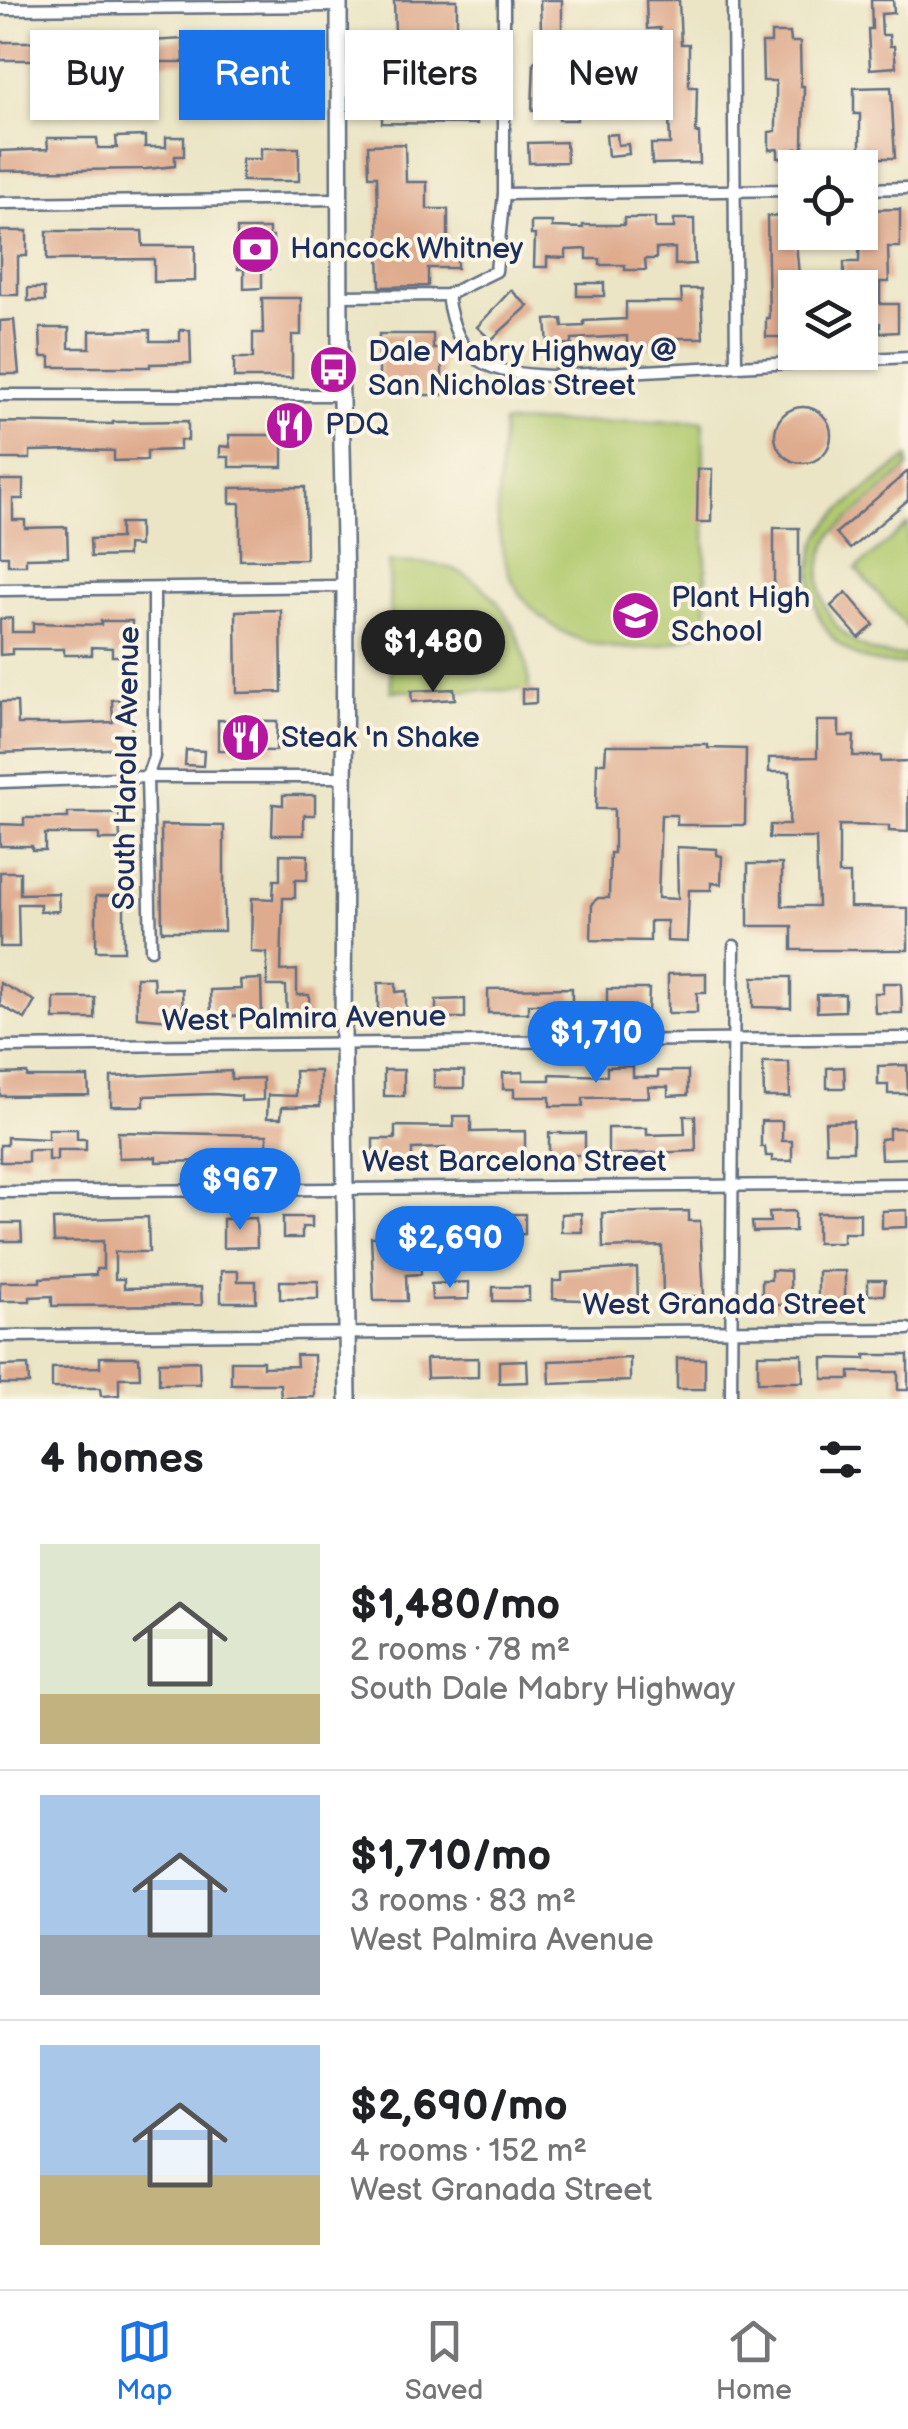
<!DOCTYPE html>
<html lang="en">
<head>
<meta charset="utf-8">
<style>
  body { margin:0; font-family:"Balsamiq Sans",sans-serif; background:#f6f6f6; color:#202124; height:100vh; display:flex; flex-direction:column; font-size:38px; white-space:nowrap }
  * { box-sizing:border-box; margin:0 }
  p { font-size:32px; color:#757577 }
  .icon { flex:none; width:55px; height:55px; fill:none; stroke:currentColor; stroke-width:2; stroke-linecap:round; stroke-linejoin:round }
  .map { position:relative; height:1399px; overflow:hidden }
  .side { display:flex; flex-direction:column; background:#fff; flex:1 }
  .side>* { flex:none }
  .hud { position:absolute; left:30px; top:30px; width:850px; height:90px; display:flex; gap:20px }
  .buttons { position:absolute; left:778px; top:150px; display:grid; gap:20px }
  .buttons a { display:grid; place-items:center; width:100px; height:100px; border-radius:0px; background:#fff; box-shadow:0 2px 8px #0004; font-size:50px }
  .price { position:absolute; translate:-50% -85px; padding:0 22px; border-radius:35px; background:#1a73e8; color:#fff; font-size:32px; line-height:65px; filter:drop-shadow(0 2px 5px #0008) }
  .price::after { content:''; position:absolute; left:50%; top:60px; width:30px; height:22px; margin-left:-15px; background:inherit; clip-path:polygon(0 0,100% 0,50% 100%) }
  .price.on { background:#222; color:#fff }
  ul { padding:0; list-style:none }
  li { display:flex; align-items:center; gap:30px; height:250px; padding:0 40px }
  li+li { border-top:2px solid #e0e0e0 }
  li span { display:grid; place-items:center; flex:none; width:280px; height:200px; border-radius:0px; color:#555 }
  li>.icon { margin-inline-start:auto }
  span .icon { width:120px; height:120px; fill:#fffc; stroke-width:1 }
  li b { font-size:42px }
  h2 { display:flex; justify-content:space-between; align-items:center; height:120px; padding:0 40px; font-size:42px }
  .pill { padding:0 35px; border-radius:0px; background:#fff; box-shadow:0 2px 8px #0004; font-size:35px; line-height:90px }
  .pill.on { background:#1a73e8; color:#fff }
  .dock { display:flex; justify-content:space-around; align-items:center; height:140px; border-top:2px solid #e0e0e0; background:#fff; font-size:28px; color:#757577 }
  .dock a { display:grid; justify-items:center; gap:5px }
  .dock .on { color:#1a73e8 }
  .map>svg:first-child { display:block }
  .green { fill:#b2ca6f; stroke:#667c66; stroke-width:2.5 }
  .building { fill:#dfab8e }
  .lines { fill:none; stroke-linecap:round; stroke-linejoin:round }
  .minor-casing { stroke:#646f82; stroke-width:15 }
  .primary-casing { stroke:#646f82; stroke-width:20 }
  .minor { stroke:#fff; stroke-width:10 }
  .primary { stroke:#fff; stroke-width:15 }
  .labels { text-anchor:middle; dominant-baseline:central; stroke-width:8; stroke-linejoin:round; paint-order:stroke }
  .poi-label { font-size:30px; fill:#1b2f5e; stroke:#fcf5e5; text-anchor:start }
  .street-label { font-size:30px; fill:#1b2f5e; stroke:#fcf5e5 }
</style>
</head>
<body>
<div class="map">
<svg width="908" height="1399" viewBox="0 0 908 1399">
  <rect width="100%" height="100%" fill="#fcf5e5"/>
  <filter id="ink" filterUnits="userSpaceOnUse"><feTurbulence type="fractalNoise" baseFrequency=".01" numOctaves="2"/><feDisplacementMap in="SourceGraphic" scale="20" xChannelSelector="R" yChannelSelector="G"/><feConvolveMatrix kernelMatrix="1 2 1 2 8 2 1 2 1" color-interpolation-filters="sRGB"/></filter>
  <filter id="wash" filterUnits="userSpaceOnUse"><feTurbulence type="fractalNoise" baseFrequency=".0048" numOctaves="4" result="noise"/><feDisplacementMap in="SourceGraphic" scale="40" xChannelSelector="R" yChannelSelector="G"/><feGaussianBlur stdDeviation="2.25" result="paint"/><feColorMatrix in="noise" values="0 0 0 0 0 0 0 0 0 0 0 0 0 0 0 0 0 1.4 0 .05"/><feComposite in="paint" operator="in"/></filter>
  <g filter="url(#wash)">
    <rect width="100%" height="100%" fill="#ebe5c6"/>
    <!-- green -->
    <g class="green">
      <path d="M703,421L707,628C641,665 552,653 513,582C506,570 503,552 500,538C494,509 502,454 503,423Z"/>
      <path d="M908,457V468L833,533C796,591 841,662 908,655V664C856,668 817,640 812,587C810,569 812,550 821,534C837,507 883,478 908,457Z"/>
      <polygon points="908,524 908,628 856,569"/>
      <path d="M389,562C410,563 432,562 452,569C500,587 528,641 529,690L391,691Z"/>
    </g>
    <g id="blocks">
      <!-- building -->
      <g class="building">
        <polygon points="394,0 457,0 457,38 474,39 474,51 464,51 464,95 478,95 477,124 382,123 382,53 384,35 395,35"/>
        <polygon points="540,0 562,0 562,51 569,51 570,60 564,61 565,80 576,79 577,120 559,120 559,110 532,111 534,62 542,57"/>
        <polygon points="646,0 679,0 681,44 689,44 689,87 697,87 696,133 699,133 700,163 652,164 651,144 670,144 669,116 660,116 660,28 647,29"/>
        <polygon points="871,0 893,0 894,13 881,14 882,35 889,35 890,46 894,46 896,67 870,69 868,29 872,29"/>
        <polygon points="771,33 790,33 791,42 800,42 801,86 804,86 803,148 795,149 795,158 778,158 778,149 769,150 769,132 776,131 776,81 763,81 762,43 771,43"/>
        <polygon points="65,39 116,43 183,39 184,62 145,62 145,73 123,74 123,62 88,61 88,77 65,77 65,70 37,70 36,60 0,60 0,42 65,42"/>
        <polygon points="283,59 284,92 241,93 240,60"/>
        <polygon points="891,87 895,158 860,158 860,114 854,114 854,88"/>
        <polygon points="617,134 618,145 628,144 629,154 608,156 606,135"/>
        <polygon points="145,136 145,147 166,147 166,137 184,137 184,156 175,156 175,166 146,169 0,171 0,151 48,149 47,138 97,138 98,148 117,148 116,137"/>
        <polygon points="566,142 567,162 529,163 528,143"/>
        <polygon points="405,144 406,182 427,182 427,209 448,209 448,247 457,247 457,268 428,268 428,286 380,287 377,176 369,176 368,145"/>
        <polygon points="261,148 299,148 299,181 242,181 242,159 261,159"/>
        <polygon points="900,209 900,247 888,247 889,282 880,282 880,304 898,304 898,332 880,333 880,323 871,323 870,292 860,293 860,288 844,288 844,262 859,262 860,210"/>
        <polygon points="767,216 791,216 792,242 796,242 799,276 799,288 795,288 795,337 766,337 766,318 769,318"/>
        <polygon points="624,218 655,218 655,228 674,228 674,219 694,219 695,264 675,265 675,248 656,249 656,259 645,259 646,270 625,270 625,265 600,265 600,259 587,259 587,249 566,250 566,258 547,257 547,267 534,267 535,235 531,235 531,222 552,222 552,227 583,228 583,225 624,225"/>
        <polygon points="237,229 269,229 269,237 273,237 273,261 269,260 269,269 262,269 262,288 244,289 244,269 238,269"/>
        <polygon points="0,231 27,231 27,256 18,256 18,295 0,295"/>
        <polygon points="47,231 142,231 143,246 195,246 195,281 154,282 154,259 47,260"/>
        <rect x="577" y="283" width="27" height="13"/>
        <polygon points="28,288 44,288 45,301 28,301"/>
        <polygon points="681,289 701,289 703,338 666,338 666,347 627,347 627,336 572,339 572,344 548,345 546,320 562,319 563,327 584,326 584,321 626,319 626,302 682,302"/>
        <polygon points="511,290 528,306 491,340 477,327"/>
        <polygon points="262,298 301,298 301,335 292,335 292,378 234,378 234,358 253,358 253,333 263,333"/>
        <polygon points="14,320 19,374 0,374 0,321"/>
        <polygon points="40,328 69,328 69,348 90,348 90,331 150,330 150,341 180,341 180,330 190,330 191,363 150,364 150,367 50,367 50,357 41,357"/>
        <polygon points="379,334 433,334 433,349 442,349 442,395 379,395"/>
        <circle cx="803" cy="435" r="28"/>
        <polygon points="188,421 188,440 180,440 180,450 147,451 147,460 114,461 114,451 78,450 30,451 30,459 0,459 0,422 113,424 113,422"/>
        <polygon points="229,435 283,435 283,467 229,467 229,457 220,457 220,446 230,447"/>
        <polygon points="698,469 712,469 711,522 697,522"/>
        <polygon points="908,471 908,500 850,549 836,533"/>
        <polygon points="0,480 23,480 23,499 13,499 13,520 25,520 25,528 67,527 68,557 26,558 26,565 8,565 8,556 0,556"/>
        <polygon points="305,487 306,559 240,560 240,503 230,503 230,488"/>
        <polygon points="120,523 139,523 139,546 127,545 127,556 91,557 90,539 120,538"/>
        <rect x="774" y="528" width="25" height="66"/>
        <polygon points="846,592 874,625 859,638 831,606"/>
        <polygon points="281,610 282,692 237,693 236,611"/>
        <polygon points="12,618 12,632 33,632 33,623 101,625 101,621 132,621 132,656 112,656 112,648 92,647 92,655 64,655 64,649 12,649 12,654 0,655 0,619"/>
        <polygon points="454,689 455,699 412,702 411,691"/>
        <polygon points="522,689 536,689 536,703 522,704"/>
        <polygon points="131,699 132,748 0,753 0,702 17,702 18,724 66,724 113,722 112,700"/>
        <polygon points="218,720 277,721 276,751 218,750"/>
        <polygon points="817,721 839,721 839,736 854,736 853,756 881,756 881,762 908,761 908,832 889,831 889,826 839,825 839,874 850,874 850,907 908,908 908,950 792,950 792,926 748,926 748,864 782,864 782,906 818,906 816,838 769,838 770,825 789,825 790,772 769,772 769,758 817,757"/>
        <polygon points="606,745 708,745 708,748 746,749 745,825 677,825 677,815 661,815 658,898 678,899 677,847 717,849 717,855 722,856 721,884 711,883 711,890 689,890 687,942 667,941 667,921 650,921 650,941 591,940 592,903 598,898 609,898 610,853 614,853 614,809 596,809 597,763 605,763"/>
        <polygon points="186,750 204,751 203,766 185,765"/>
        <polygon points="283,795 315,795 315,815 304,815 304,835 272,835 273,804 283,805"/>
        <polygon points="68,813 119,813 120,840 99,840 99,834 45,834 45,850 32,850 32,846 0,846 0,824 24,825 24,818 68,818"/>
        <polygon points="161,825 224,826 224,931 162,931"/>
        <polygon points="280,854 308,855 307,880 295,880 295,898 283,898 281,971 297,970 297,995 309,995 310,1025 287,1025 286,986 267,986 267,953 251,952 252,898 273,899 274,880 280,880"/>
        <polygon points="0,872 20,872 20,894 58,893 59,911 40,912 40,904 18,904 19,947 0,947"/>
        <rect x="96" y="896" width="28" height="55"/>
        <polygon points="706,973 706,993 697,993 697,1013 668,1013 668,974"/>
        <polygon points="136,977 153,977 154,989 182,989 183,1021 137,1017"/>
        <polygon points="753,977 791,977 791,1008 753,1007"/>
        <polygon points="261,979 262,1015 211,1017 210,990 241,989 240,980"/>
        <polygon points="0,983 35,1001 25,1019 0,1005"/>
        <polygon points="378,983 396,983 396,992 406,991 406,1017 378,1018"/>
        <polygon points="883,983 901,983 902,1013 875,1013 874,993 883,993"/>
        <polygon points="572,988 572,1015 552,1014 552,1004 528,1004 528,1013 488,1013 488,989"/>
        <polygon points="607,989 649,989 648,1012 607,1011"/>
        <polygon points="845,994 845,1011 817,1012 817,995"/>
        <rect x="54" y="998" width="41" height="21"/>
        <polygon points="465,999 465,1018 436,1018 436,1000"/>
        <polygon points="763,1062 789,1062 790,1097 764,1097"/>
        <polygon points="907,1065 908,1094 888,1094 888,1085 878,1085 878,1066"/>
        <polygon points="633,1066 633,1077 658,1077 658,1071 688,1071 688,1095 668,1096 668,1087 648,1087 649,1097 583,1098 583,1106 550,1106 550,1097 514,1097 514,1089 503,1089 503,1073 523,1072 523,1080 550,1080 550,1074 607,1076 607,1067"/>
        <polygon points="844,1067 845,1088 827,1088 827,1068"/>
        <rect x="384" y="1070" width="20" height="26"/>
        <polygon points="434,1070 464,1071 464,1088 434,1088"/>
        <polygon points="231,1071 231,1079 263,1078 263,1100 241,1101 241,1096 214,1094 144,1096 144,1106 111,1106 111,1077"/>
        <polygon points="295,1071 320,1071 320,1106 282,1107 281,1118 267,1118 268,1095 296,1096"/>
        <polygon points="27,1073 27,1077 88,1077 89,1095 0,1096 0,1074"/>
        <polygon points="453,1116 471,1116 471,1132 525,1131 525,1155 445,1158 445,1148 412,1149 412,1164 383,1165 383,1156 373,1156 373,1139 395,1139 395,1126 454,1127"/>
        <polygon points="684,1116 695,1116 696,1151 608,1155 608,1128 647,1128 647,1135 685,1134"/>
        <polygon points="761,1121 782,1121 782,1141 792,1141 792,1161 772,1161 772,1156 766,1156 765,1147 761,1147"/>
        <polygon points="853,1121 853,1151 826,1151 825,1122"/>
        <polygon points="889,1128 908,1128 908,1158 881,1159 880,1139 889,1138"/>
        <polygon points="48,1129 77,1129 77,1139 86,1139 86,1150 57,1150 57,1160 48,1160 48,1150 28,1150 28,1162 0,1162 0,1145 7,1145 7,1137 48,1139"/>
        <polygon points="118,1132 267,1135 267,1160 156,1162 156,1157 119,1158"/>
        <rect x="549" y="1133" width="36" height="22"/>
        <polygon points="907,1210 907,1227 882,1228 882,1211"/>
        <polygon points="689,1211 689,1221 700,1221 704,1296 663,1297 662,1246 603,1248 602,1213"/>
        <polygon points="795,1211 795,1231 753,1232 752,1222 770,1222 769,1212"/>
        <polygon points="581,1213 582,1232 561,1232 561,1214"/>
        <polygon points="817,1213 860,1213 860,1233 843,1233 843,1243 817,1243"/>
        <polygon points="502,1214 525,1214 525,1234 503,1235"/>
        <polygon points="148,1217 149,1252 115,1252 115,1279 124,1279 124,1288 201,1287 202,1305 52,1306 52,1296 30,1297 30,1301 0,1301 0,1282 40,1282 40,1278 96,1275 96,1269 103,1269 103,1241 54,1242 53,1220"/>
        <polygon points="283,1217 312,1217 312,1227 302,1227 302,1238 283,1238"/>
        <polygon points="256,1218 257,1247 223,1248 223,1219"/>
        <polygon points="390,1219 419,1219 421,1274 406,1275 407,1301 374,1301 371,1237 381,1237 381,1228 390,1228"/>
        <polygon points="0,1223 21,1223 22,1241 0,1241"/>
        <polygon points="637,1268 638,1302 553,1299 553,1281 562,1281 562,1273"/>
        <polygon points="771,1270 790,1271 791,1305 772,1305 772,1297 762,1297 762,1280 771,1280"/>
        <polygon points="221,1271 238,1271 238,1281 256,1281 256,1302 221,1302"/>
        <rect x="818" y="1271" width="27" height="29"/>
        <polygon points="868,1280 885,1280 884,1295 868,1295"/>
        <rect x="280" y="1281" width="38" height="18"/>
        <polygon points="469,1282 469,1299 432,1300 431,1284"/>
        <rect x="493" y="1287" width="36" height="14"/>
        <polygon points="758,1354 802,1354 803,1382 758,1382"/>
        <polygon points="296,1355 314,1355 315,1397 281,1398 280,1384 231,1384 231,1361 263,1361 263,1367 297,1366"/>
        <polygon points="865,1355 908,1355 908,1390 898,1390 898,1372 850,1372 850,1379 823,1379 823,1358 865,1359"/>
        <polygon points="100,1357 139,1357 140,1378 119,1378 119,1395 101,1396 100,1388 52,1388 52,1368 100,1367"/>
        <polygon points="478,1358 478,1377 427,1378 426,1359"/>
        <polygon points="630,1358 630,1381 550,1384 549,1361"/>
        <rect x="677" y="1358" width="28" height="31"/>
        <polygon points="527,1360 528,1382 499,1383 499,1361"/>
        <polygon points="199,1361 200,1384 159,1384 159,1362"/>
        <polygon points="28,1365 29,1384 0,1384 0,1366"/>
      </g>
    </g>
  </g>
  <g filter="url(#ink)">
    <use href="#blocks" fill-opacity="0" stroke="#646f82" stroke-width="2.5"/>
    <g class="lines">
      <defs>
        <g id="minor">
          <polyline points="733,0 736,365"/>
          <polyline points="0,9 339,6"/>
          <polyline points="860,189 908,188"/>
          <polyline points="504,194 795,190"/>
          <polyline points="0,203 340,199"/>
          <path d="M447,295C457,364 487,373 551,376L908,357"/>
          <polyline points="339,296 447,295 496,271 504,194 504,0"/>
          <polyline points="0,395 341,395"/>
          <polyline points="0,590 345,586"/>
          <polyline points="0,782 147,777 346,777"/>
          <polyline points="151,949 147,777 154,757 154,589"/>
          <polyline points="0,1047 908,1038"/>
          <polyline points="0,1192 908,1184"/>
          <polyline points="0,1336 908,1329"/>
          <polyline points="731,1399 734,946"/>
        </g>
        <polyline id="primary" points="339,0 340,355 345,586 343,1044 348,1399"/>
      </defs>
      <!-- minor casing -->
      <use href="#minor" class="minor-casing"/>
      <!-- primary casing -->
      <use href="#primary" class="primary-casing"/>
      <!-- minor -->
      <use href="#minor" class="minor"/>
      <!-- primary -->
      <use href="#primary" class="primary"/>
    </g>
  </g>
  <!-- icons -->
  <defs>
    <symbol id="bank-disc" viewBox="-11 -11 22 22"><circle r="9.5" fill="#b5179e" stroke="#fcf5e5"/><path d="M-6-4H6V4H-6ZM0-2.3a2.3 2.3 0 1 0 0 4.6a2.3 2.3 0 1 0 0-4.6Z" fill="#fff"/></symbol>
    <symbol id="bus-disc" viewBox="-11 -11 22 22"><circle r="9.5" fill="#b5179e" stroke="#fcf5e5"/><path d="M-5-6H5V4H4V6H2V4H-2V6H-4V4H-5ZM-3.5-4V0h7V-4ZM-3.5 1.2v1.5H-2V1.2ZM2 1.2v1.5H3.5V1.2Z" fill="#fff"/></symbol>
    <symbol id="restaurant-disc" viewBox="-11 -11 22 22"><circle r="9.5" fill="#b5179e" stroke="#fcf5e5"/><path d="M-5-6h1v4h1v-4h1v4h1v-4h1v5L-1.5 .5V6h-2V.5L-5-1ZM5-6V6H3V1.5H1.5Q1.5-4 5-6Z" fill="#fff"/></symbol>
    <symbol id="school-disc" viewBox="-11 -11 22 22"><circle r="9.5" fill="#b5179e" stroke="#fcf5e5"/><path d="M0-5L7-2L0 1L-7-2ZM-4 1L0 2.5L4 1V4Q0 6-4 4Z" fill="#fff"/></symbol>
  </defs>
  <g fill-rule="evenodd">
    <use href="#bank-disc" x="228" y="222" width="55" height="55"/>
    <use href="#bus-disc" x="306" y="342" width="55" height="55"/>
    <use href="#restaurant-disc" x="262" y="398" width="55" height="55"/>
    <use href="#school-disc" x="608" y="588" width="55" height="55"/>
    <use href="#restaurant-disc" x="218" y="710" width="55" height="55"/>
  </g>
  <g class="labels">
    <!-- poi labels -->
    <g class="poi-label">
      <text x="290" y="249">Hancock Whitney</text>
      <text x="368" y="352">Dale Mabry Highway @<tspan x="368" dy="34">San Nicholas Street</tspan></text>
      <text x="325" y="425">PDQ</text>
      <text x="671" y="598">Plant High<tspan x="671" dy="34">School</tspan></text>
      <text x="281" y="738">Steak 'n Shake</text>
    </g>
    <!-- street labels -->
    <g class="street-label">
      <text transform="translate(127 768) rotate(-89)">South Harold Avenue</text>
      <text transform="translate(304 1019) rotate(-1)">West Palmira Avenue</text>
      <text x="514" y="1162">West Barcelona Street</text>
      <text x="724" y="1305">West Granada Street</text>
    </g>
  </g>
</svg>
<div class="buttons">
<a><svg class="icon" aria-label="locate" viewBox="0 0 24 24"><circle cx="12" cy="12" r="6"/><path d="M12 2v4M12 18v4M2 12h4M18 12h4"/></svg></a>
<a><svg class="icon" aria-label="layers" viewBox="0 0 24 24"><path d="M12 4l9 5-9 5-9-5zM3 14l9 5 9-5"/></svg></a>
</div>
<b class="price on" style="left:433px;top:695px">$1,480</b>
<b class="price" style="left:596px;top:1086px">$1,710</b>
<b class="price" style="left:240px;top:1233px">$967</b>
<b class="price" style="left:450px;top:1291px">$2,690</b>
<div class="hud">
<a class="pill">Buy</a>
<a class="pill on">Rent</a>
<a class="pill">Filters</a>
<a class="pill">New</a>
</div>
</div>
<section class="side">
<h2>4 homes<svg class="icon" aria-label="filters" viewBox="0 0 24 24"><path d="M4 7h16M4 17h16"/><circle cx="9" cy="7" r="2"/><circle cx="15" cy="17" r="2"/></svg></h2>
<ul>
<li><span style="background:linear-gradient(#dfe7d0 75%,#c2b280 0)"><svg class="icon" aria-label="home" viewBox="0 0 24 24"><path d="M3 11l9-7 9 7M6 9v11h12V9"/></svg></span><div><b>$1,480/mo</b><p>2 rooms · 78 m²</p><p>South Dale Mabry Highway</p></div></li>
<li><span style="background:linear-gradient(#a9c7e8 70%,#9aa5b1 0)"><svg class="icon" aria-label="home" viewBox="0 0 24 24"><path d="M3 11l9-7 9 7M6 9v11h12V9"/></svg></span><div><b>$1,710/mo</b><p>3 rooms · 83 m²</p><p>West Palmira Avenue</p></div></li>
<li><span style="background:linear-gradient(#a9c7e8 65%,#c2b280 0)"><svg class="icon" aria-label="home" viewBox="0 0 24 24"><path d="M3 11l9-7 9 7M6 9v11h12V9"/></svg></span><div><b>$2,690/mo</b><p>4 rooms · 152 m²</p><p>West Granada Street</p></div></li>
</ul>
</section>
<nav class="dock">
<a class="on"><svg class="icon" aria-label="map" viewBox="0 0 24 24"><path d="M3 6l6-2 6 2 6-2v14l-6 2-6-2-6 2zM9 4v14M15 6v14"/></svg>Map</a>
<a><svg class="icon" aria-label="saved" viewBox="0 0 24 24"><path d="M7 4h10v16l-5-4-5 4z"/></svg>Saved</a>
<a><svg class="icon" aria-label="home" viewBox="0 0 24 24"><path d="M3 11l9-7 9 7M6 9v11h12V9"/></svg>Home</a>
</nav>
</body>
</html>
